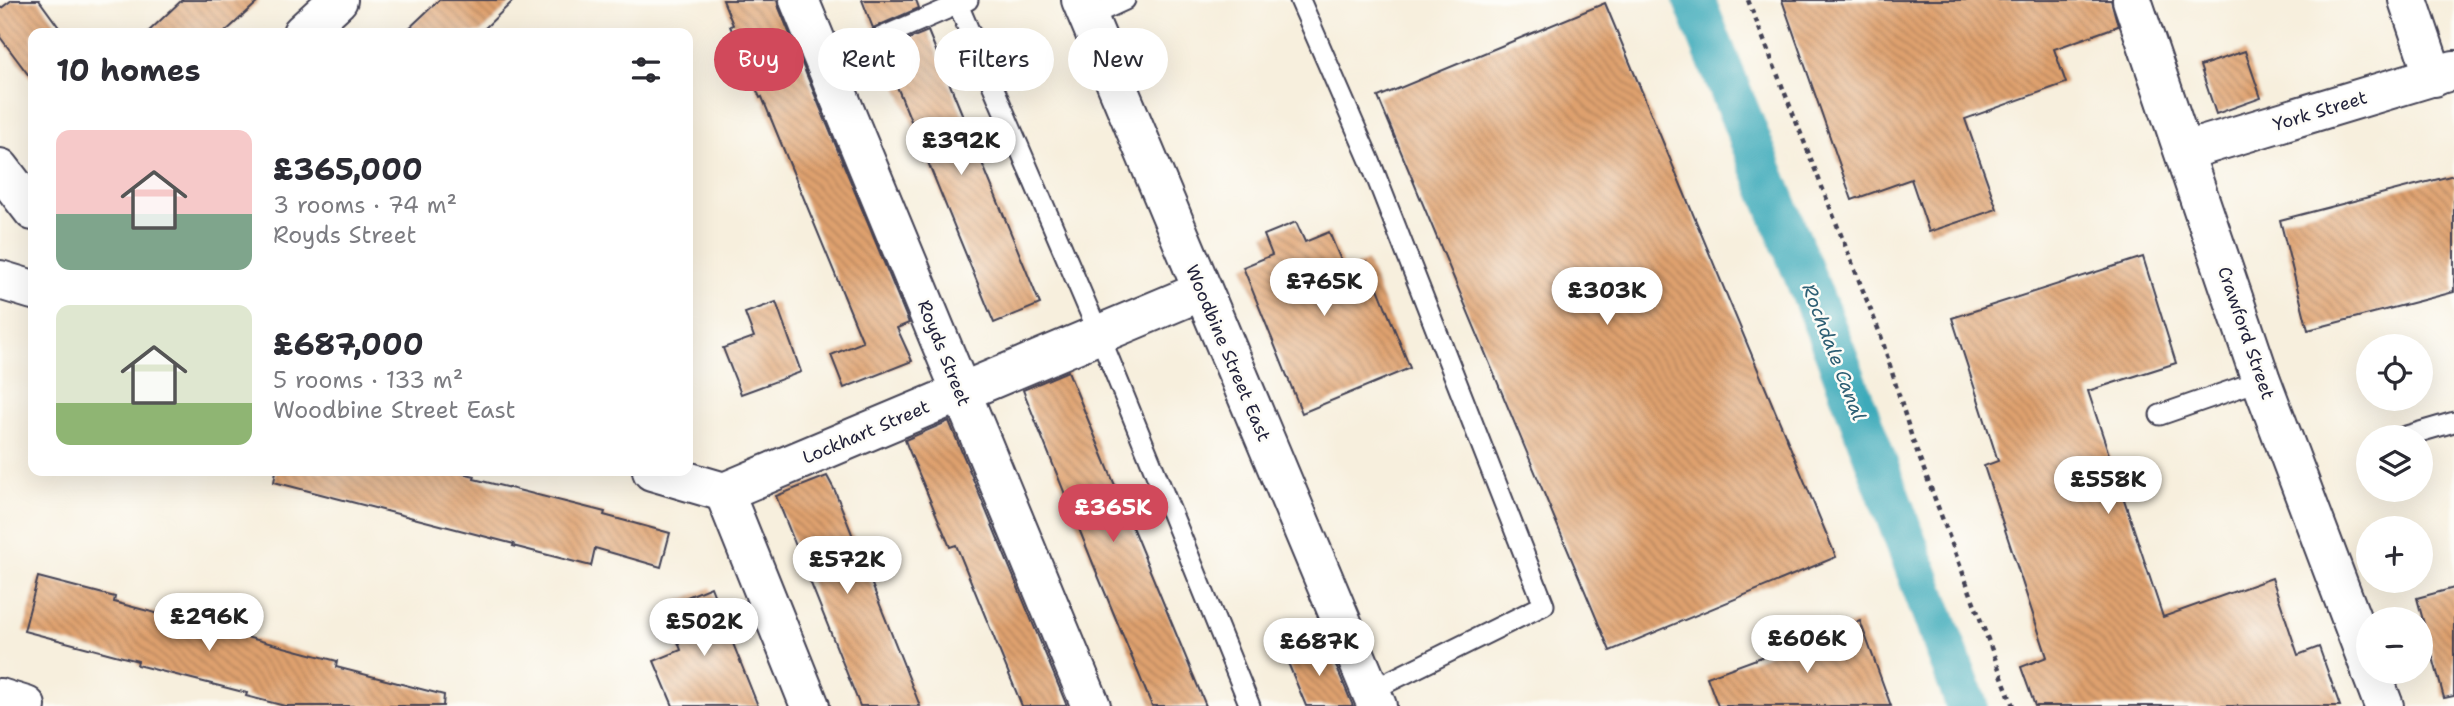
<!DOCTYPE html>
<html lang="en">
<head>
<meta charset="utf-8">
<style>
  body { margin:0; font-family:"Shantell Sans",sans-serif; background:#f7f7f7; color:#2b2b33; height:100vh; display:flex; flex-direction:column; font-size:26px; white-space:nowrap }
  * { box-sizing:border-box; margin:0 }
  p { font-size:23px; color:#7c7c81 }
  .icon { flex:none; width:38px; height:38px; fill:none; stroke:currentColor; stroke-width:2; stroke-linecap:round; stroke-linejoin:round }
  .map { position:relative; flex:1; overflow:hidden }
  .side { position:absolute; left:28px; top:28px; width:665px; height:448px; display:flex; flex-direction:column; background:#fff; border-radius:14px; box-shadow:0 7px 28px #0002 }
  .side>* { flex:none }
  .top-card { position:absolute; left:714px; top:28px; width:665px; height:63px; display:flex; gap:14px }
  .tools { position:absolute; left:2356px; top:334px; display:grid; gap:14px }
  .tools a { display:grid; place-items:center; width:77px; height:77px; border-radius:50%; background:#fff; box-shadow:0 7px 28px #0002; font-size:35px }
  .price { position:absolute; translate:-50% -60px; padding:0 16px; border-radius:24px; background:#fff; color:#222; font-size:23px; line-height:46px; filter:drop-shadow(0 2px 4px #0008) }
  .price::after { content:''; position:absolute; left:50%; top:42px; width:21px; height:16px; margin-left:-10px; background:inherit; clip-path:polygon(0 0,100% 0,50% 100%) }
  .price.selected { background:#d1495b; color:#fff }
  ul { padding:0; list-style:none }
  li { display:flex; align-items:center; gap:21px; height:175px; padding:0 28px }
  li span { display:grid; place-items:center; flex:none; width:196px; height:140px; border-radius:14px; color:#555 }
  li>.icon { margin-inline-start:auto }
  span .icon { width:84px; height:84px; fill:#fffc; stroke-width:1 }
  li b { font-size:30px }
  h2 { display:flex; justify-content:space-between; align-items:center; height:84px; padding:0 28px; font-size:30px }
  .chip { padding:0 24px; border-radius:32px; background:#fff; box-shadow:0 7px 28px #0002; font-size:24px; line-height:63px }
  .chip.selected { background:#d1495b; color:#fff }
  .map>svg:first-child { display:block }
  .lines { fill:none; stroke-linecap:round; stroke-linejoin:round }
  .canal { stroke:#3caaba; stroke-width:42 }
  .building { fill:url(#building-back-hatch) }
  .lane-casing { stroke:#424153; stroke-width:23 }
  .street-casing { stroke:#424153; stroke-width:42 }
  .path { stroke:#424153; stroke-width:4.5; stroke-dasharray:5 5; stroke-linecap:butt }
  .lane { stroke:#fff; stroke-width:19 }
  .street { stroke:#fff; stroke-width:38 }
  .labels { text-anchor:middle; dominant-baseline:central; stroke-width:5; stroke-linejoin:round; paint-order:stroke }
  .street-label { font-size:18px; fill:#22223b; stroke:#fdfcf7 }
  .water-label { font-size:19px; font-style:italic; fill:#2e5f74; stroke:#fdfcf7 }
</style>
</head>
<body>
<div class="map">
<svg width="2454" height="706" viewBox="0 0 2454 706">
  <defs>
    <pattern id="building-back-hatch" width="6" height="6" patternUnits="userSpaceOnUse" patternTransform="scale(1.75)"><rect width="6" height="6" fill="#dfa16e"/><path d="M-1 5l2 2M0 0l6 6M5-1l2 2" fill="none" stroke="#b4835c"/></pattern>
  </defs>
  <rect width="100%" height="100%" fill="#fdfcf7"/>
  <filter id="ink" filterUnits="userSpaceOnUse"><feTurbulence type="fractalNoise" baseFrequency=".0143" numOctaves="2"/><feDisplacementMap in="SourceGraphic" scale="14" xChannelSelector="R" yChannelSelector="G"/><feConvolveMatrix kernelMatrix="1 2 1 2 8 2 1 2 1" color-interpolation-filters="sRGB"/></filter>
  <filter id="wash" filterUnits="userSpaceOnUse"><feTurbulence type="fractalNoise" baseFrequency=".00686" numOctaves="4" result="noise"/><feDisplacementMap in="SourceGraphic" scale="28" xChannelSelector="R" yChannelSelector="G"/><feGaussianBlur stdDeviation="1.57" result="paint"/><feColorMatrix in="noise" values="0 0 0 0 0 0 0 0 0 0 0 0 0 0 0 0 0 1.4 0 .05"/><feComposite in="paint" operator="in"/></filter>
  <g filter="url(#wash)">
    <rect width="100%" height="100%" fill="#f7efdd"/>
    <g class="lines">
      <!-- canal -->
      <polyline class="canal" points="1694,0 1836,354 1967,706"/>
    </g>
    <g id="blocks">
      <!-- building -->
      <g class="building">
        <polygon points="12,0 39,0 63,33 33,33 33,81 0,37 0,9"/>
        <polygon points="182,0 260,0 224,33 147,33"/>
        <polygon points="439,0 514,0 480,33 404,33"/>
        <polygon points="723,0 777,0 779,8 909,323 897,328 912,361 844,388 831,355 863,342 762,97 760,98 730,26 733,25"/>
        <polygon points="862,0 916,0 919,8 873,28"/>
        <polygon points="1782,0 2111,0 2118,26 2054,49 2066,83 1965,119 1997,209 1929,232 1911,179 1852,200"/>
        <polygon points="1605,3 1836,557 1610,651 1378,97"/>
        <polygon points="928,31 1040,304 994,323 882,50"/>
        <polygon points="2245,51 2261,98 2216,114 2200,66"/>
        <polygon points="2454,175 2454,292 2308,330 2280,220"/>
        <polygon points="1296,222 1305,242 1329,232 1345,270 1367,261 1410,368 1302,413 1243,267 1272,255 1264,235"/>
        <polygon points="2143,257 2176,363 2088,391 2163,617 2272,578 2298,655 2319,647 2340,706 2035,706 2021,667 2047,657 1984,466 1998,461 1952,318"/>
        <polygon points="776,302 801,372 741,394 723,348 754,337 745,313"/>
        <polygon points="1068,371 1151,573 1206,706 1152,706 1094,566 1023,390"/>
        <polygon points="949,421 1067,706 1022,706 956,545 950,547 908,448 905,440"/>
        <polygon points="276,471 453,471 475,476 474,479 605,512 604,515 670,533 661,567 595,548 591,566 513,546 514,544 274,482"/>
        <polygon points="827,476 835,491 920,706 860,706 776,496"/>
        <polygon points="38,577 115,597 114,602 337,661 336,667 444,695 443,706 285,706 246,696 247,693 137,665 138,661 24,631"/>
        <polygon points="711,587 728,631 758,706 673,706 654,661 681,650 669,618 681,613 677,601"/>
        <polygon points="2454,588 2454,696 2444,698 2417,598"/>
        <polygon points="1860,621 1891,706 1718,706 1707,677"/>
        <polygon points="1326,642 1353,706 1306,706 1286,658"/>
      </g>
    </g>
  </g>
  <g filter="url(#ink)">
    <use href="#blocks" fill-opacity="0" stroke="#424153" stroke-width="2"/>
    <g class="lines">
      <defs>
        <g id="lane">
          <polyline points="956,0 1099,334 1250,706"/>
          <polyline points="1300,0 1370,161 1544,605 1370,691"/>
          <polyline points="1088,17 1125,0"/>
          <polyline points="824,62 968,0"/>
          <polyline points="2160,415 2261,380"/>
          <polyline points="2399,438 2454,422"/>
        </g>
        <g id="street">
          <polyline points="799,0 1091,706"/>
          <polyline points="1081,0 1377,706"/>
          <polyline points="2132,0 2261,380 2368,663"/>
          <polyline points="2408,0 2434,77"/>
          <polyline points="302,33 338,0"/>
          <polyline points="2185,151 2454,70"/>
          <polyline points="0,168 33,211"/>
          <polyline points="0,280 33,290"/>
          <polyline points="652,471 724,492"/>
          <polyline points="724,492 1202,291"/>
          <polyline points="724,492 810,706"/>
          <polyline points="2371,672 2384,706"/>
          <polyline points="0,698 26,706"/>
        </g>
      </defs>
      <!-- lane casing -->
      <use href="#lane" class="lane-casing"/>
      <!-- street casing -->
      <use href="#street" class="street-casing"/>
      <!-- path -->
      <polyline class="path" points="1748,0 1881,336 1912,438 2013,706"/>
      <!-- lane -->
      <use href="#lane" class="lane"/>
      <!-- street -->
      <use href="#street" class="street"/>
    </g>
  </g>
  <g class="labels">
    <!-- street labels -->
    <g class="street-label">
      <text transform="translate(2320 111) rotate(-17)">York Street</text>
      <text transform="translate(2246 333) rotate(71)">Crawford Street</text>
      <text transform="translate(944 353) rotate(68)">Royds Street</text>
      <text transform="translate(1228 353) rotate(67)">Woodbine Street East</text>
      <text transform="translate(866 432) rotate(-23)">Lockhart Street</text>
    </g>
    <!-- water labels -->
    <g class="water-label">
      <text transform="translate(1834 352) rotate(69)">Rochdale Canal</text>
    </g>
  </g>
</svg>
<div class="tools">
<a><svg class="icon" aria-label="locate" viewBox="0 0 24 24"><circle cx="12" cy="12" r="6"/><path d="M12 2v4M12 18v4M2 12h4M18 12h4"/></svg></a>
<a><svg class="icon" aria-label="layers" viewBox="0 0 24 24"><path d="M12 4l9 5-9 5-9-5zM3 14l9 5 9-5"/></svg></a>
<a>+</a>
<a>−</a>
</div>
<b class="price" style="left:961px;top:177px">£392K</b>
<b class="price" style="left:1324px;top:318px">£765K</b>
<b class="price" style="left:1607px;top:327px">£303K</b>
<b class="price" style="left:2108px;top:516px">£558K</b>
<b class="price selected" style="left:1113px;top:544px">£365K</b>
<b class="price" style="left:847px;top:596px">£572K</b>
<b class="price" style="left:209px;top:653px">£296K</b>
<b class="price" style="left:704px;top:658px">£502K</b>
<b class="price" style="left:1807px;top:675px">£606K</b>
<b class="price" style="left:1319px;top:678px">£687K</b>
<div class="top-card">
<a class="chip selected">Buy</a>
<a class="chip">Rent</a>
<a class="chip">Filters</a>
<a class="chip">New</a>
</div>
<section class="side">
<h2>10 homes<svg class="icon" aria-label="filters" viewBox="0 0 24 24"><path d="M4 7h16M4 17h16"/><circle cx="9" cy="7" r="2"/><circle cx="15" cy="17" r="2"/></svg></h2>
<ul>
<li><span style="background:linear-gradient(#f6c9c9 60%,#7fa58c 0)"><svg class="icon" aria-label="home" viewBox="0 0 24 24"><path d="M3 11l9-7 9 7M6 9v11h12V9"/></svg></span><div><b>£365,000</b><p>3 rooms · 74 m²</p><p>Royds Street</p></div></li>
<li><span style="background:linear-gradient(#dfe7d0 70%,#8fb573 0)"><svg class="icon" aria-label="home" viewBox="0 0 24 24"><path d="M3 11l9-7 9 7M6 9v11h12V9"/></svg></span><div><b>£687,000</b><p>5 rooms · 133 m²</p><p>Woodbine Street East</p></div></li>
</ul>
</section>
</div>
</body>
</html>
